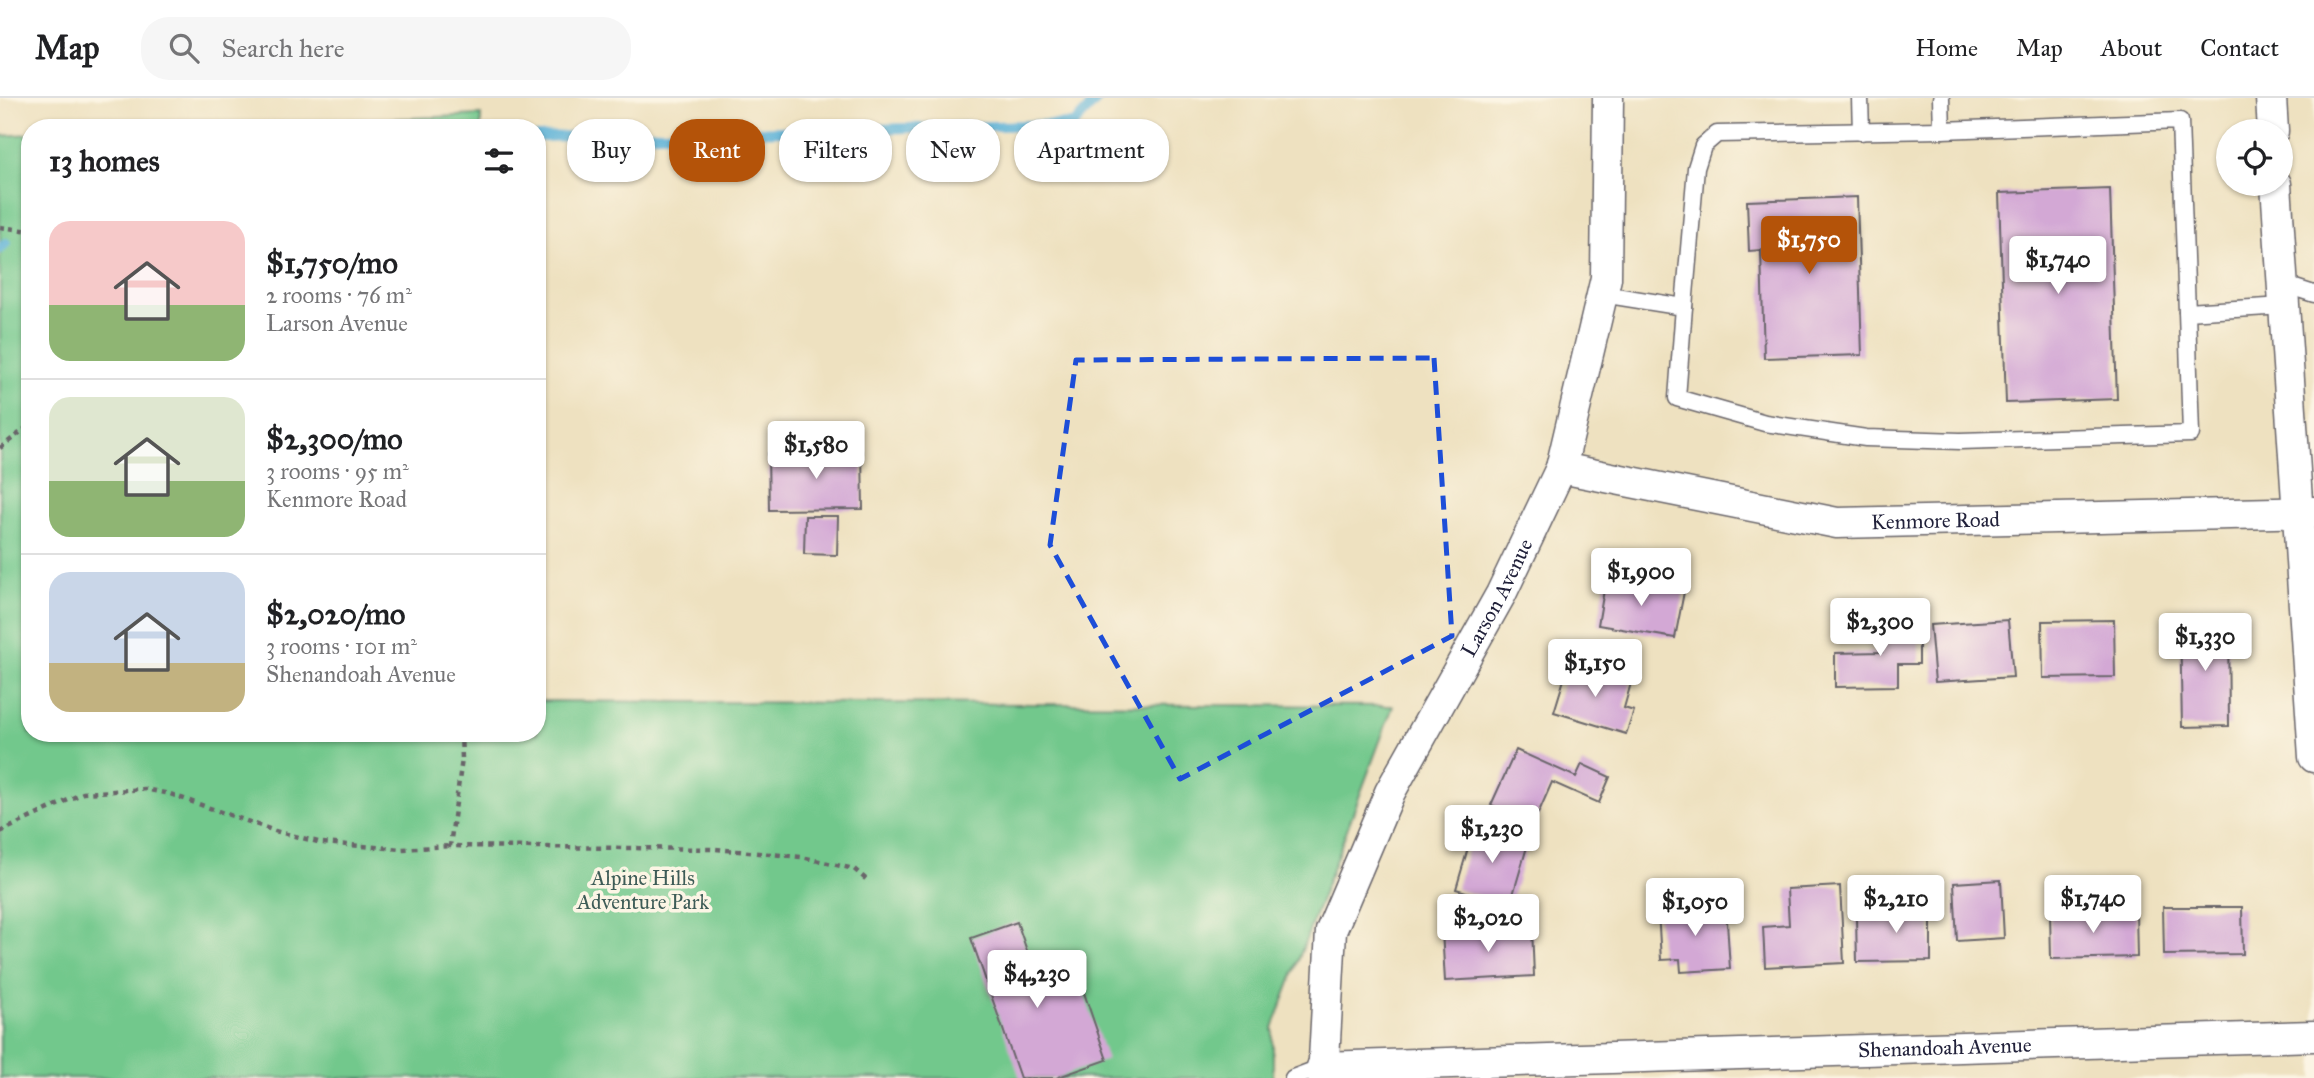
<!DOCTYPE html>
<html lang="en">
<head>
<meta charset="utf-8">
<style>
  body { margin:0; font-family:"IM FELL Great Primer",serif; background:#f6f6f6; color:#202124; height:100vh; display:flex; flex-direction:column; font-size:26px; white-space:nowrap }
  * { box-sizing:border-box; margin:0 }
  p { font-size:23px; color:#757577 }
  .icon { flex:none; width:38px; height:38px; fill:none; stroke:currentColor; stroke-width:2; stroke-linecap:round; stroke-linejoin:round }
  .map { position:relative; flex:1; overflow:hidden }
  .panel { position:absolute; left:21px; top:21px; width:525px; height:623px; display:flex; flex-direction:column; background:#fff; border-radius:28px; box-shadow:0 2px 5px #0004 }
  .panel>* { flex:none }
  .guide { position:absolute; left:567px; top:21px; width:665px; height:63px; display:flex; gap:14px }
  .tools { position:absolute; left:2216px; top:21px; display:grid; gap:14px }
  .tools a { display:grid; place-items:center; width:77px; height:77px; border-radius:50%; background:#fff; box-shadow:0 2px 5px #0004; font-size:35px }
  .price { position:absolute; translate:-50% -60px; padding:0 16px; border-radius:7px; background:#fff; color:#222; font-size:23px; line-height:46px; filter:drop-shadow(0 2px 4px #0008) }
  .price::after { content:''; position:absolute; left:50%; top:42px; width:21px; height:16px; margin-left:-10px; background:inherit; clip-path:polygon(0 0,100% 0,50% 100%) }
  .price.current { background:#b45309; color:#fff }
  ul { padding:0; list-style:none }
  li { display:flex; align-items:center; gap:21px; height:175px; padding:0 28px }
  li+li { border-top:2px solid #e0e0e0 }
  li span { display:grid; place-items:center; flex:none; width:196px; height:140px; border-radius:21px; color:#555 }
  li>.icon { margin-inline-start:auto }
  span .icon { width:84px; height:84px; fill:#fffc; stroke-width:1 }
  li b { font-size:30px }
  h2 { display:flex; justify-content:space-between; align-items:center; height:84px; padding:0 28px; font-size:30px }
  .chip { padding:0 24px; border-radius:28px; background:#fff; box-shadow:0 2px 5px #0004; font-size:24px; line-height:63px }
  .chip.current { background:#b45309; color:#fff }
  header { display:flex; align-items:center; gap:42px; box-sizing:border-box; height:98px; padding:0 35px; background:#fff; border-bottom:2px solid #e0e0e0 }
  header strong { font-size:33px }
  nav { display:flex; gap:38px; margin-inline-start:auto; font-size:24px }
  .search { width:490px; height:63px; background:#f6f6f6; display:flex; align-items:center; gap:18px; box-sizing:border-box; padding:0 24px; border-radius:28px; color:#757577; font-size:26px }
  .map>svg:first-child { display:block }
  .green { fill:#72c88c; stroke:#4a7564; stroke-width:2 }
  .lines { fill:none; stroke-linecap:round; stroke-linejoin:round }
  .stream { stroke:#5ab1d7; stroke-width:10 }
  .building { fill:#d3a8d5 }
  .lane-casing { stroke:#69656a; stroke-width:19 }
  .street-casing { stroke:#69656a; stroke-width:33 }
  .path { stroke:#69656a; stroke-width:4.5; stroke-dasharray:5 5; stroke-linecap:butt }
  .lane { stroke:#fff; stroke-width:16 }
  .street { stroke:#fff; stroke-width:30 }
  .marked { fill:none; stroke:#1d4ed8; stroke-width:5; stroke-dasharray:14 9; stroke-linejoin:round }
  .labels { text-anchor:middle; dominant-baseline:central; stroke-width:7; stroke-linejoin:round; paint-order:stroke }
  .street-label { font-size:21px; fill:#22223b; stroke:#fcf5e5 }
  .park-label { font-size:21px; fill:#3e5c57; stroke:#fcf5e5 }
</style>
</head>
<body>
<header>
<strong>Map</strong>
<div class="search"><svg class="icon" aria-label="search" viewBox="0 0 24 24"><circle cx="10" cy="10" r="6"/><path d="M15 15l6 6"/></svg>Search here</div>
<nav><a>Home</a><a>Map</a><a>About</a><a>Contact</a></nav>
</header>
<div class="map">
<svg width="2314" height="980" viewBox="0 0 2314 980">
  <rect width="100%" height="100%" fill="#fcf5e5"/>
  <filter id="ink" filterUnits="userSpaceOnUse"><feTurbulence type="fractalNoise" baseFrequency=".0143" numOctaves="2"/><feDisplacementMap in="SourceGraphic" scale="14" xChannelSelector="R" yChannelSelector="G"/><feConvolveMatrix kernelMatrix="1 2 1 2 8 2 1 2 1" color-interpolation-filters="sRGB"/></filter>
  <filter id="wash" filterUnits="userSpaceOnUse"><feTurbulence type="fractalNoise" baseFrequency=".00686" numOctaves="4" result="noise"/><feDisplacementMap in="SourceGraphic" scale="28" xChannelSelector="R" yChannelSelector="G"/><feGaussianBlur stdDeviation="1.57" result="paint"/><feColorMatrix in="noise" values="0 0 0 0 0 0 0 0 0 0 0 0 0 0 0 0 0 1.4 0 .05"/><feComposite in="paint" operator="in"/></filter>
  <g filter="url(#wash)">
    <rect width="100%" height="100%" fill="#eee1c0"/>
    <!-- green -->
    <g class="green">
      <polygon points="481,17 481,30 185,30"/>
      <polygon points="30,36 30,635 537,635 537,603 1393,608 1273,930 1273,980 0,980 0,38"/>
    </g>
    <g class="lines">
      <!-- stream -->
      <g class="stream">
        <polyline points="537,39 1074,26 1099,0"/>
        <polyline points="0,151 6,145"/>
      </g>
    </g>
    <g id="blocks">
      <!-- building -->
      <g class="building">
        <polygon points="2110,91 2117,301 2006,305 1999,95"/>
        <polygon points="1857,99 1862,257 1764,260 1761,152 1749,153 1747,103"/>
        <polygon points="862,353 863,411 769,412 768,355"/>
        <polygon points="805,418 838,418 837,457 804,456"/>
        <polygon points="1606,480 1684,494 1675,540 1598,527"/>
        <polygon points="2008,522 2013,579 1935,584 1930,527"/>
        <polygon points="2114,522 2115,579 2043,580 2042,523"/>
        <polygon points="2228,522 2229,628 2182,629 2180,523"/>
        <polygon points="1919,523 1919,566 1898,566 1898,588 1835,589 1835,555 1882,554 1881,524"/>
        <polygon points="1569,565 1631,585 1624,610 1634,613 1626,636 1554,614"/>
        <polygon points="1516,652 1576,679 1582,666 1610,679 1599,705 1552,684 1534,725 1491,707"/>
        <polygon points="1475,726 1529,742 1510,807 1456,791"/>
        <polygon points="2001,782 2004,840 1957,843 1954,785"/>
        <polygon points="1840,788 1844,865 1765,869 1763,829 1789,827 1787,791"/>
        <polygon points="1907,801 1931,801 1931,863 1857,864 1856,819 1907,818"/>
        <polygon points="1726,808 1730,871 1681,874 1680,861 1661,862 1658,813"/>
        <polygon points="2163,809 2242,809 2243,856 2164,857"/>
        <polygon points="2136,814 2137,859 2051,861 2050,815"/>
        <polygon points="1017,824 1041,893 1079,880 1107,962 1056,980 1020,980 971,840"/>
        <polygon points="1532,829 1534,878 1445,883 1442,833"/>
      </g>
    </g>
  </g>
  <g filter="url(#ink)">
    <use href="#blocks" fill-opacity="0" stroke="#69656a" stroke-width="2"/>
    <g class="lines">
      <defs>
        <g id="lane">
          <polyline points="1860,0 1861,34"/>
          <polyline points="1941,0 1942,32 2180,23 2187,214 2284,208"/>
          <polyline points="2283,186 2314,196"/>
          <polyline points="1602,196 1684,209 1677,300 1765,325 1866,340 1960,343 2191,336 2187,214"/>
          <polyline points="1684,209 1696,70 1703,48 1717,36 1942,32"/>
          <polyline points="1293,980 1322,969"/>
        </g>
        <g id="street">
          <polyline points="2271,0 2273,33"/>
          <polyline points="2276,86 2314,659"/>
          <path id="s1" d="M1561,370L1837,425L2314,414"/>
          <path id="s2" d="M1322,969L2314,938"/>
          <path id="s3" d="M1323,980L1331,833L1390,694L1501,496L1561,370L1606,180L1608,0"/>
        </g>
      </defs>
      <!-- lane casing -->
      <use href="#lane" class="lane-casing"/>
      <!-- street casing -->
      <use href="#street" class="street-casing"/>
      <!-- path -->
      <g class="path">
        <polyline points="0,129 30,133"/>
        <polyline points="0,350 30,327"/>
        <polyline points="461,635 462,661 450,748 716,751 802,759 854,771 868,783"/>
        <polyline points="0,734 83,695 145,691 170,696 275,733 322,745 402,751 450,748"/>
      </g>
      <!-- lane -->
      <use href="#lane" class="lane"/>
      <!-- street -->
      <use href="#street" class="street"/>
    </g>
  </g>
  <!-- marked area -->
  <path class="marked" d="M1434,260L1452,538L1180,681L1050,447L1076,262Z"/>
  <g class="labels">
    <!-- street labels -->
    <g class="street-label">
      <text stroke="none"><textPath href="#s1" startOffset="380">Kenmore Road</textPath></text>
      <text stroke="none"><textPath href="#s3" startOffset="520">Larson Avenue</textPath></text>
      <text stroke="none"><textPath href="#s2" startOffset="623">Shenandoah Avenue</textPath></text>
    </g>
    <!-- park labels -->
    <g class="park-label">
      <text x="643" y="780">Alpine Hills<tspan x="643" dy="24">Adventure Park</tspan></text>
    </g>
  </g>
</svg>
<div class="tools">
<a><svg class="icon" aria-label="locate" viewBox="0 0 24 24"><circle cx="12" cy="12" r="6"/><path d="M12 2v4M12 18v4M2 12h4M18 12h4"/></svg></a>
</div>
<b class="price current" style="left:1809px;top:178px">$1,750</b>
<b class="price" style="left:2058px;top:198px">$1,740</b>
<b class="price" style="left:816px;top:383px">$1,580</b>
<b class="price" style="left:1641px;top:510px">$1,900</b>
<b class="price" style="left:1880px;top:560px">$2,300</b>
<b class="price" style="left:2205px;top:575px">$1,330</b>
<b class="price" style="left:1595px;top:601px">$1,150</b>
<b class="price" style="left:1492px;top:767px">$1,230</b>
<b class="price" style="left:1896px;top:837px">$2,210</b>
<b class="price" style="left:2093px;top:837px">$1,740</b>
<b class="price" style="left:1695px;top:840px">$1,050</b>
<b class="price" style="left:1488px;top:856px">$2,020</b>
<b class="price" style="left:1037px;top:912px">$4,230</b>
<div class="guide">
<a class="chip">Buy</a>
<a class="chip current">Rent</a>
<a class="chip">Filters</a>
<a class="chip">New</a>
<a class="chip">Apartment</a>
</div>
<section class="panel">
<h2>13 homes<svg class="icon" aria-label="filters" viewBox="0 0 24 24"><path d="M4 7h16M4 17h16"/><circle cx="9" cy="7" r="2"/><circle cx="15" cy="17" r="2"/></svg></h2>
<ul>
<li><span style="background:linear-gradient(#f6c9c9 60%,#8fb573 0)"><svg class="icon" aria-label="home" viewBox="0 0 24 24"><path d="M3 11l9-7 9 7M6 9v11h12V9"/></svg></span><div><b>$1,750/mo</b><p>2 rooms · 76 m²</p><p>Larson Avenue</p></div></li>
<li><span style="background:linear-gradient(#dfe7d0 60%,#8fb573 0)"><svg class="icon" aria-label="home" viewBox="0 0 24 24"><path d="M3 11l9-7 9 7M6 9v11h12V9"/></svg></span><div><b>$2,300/mo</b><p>3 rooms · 95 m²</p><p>Kenmore Road</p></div></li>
<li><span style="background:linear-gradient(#c9d6e8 65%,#c2b280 0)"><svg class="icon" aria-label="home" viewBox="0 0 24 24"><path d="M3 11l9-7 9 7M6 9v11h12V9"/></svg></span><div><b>$2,020/mo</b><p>3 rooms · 101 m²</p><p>Shenandoah Avenue</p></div></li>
</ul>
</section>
</div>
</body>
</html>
